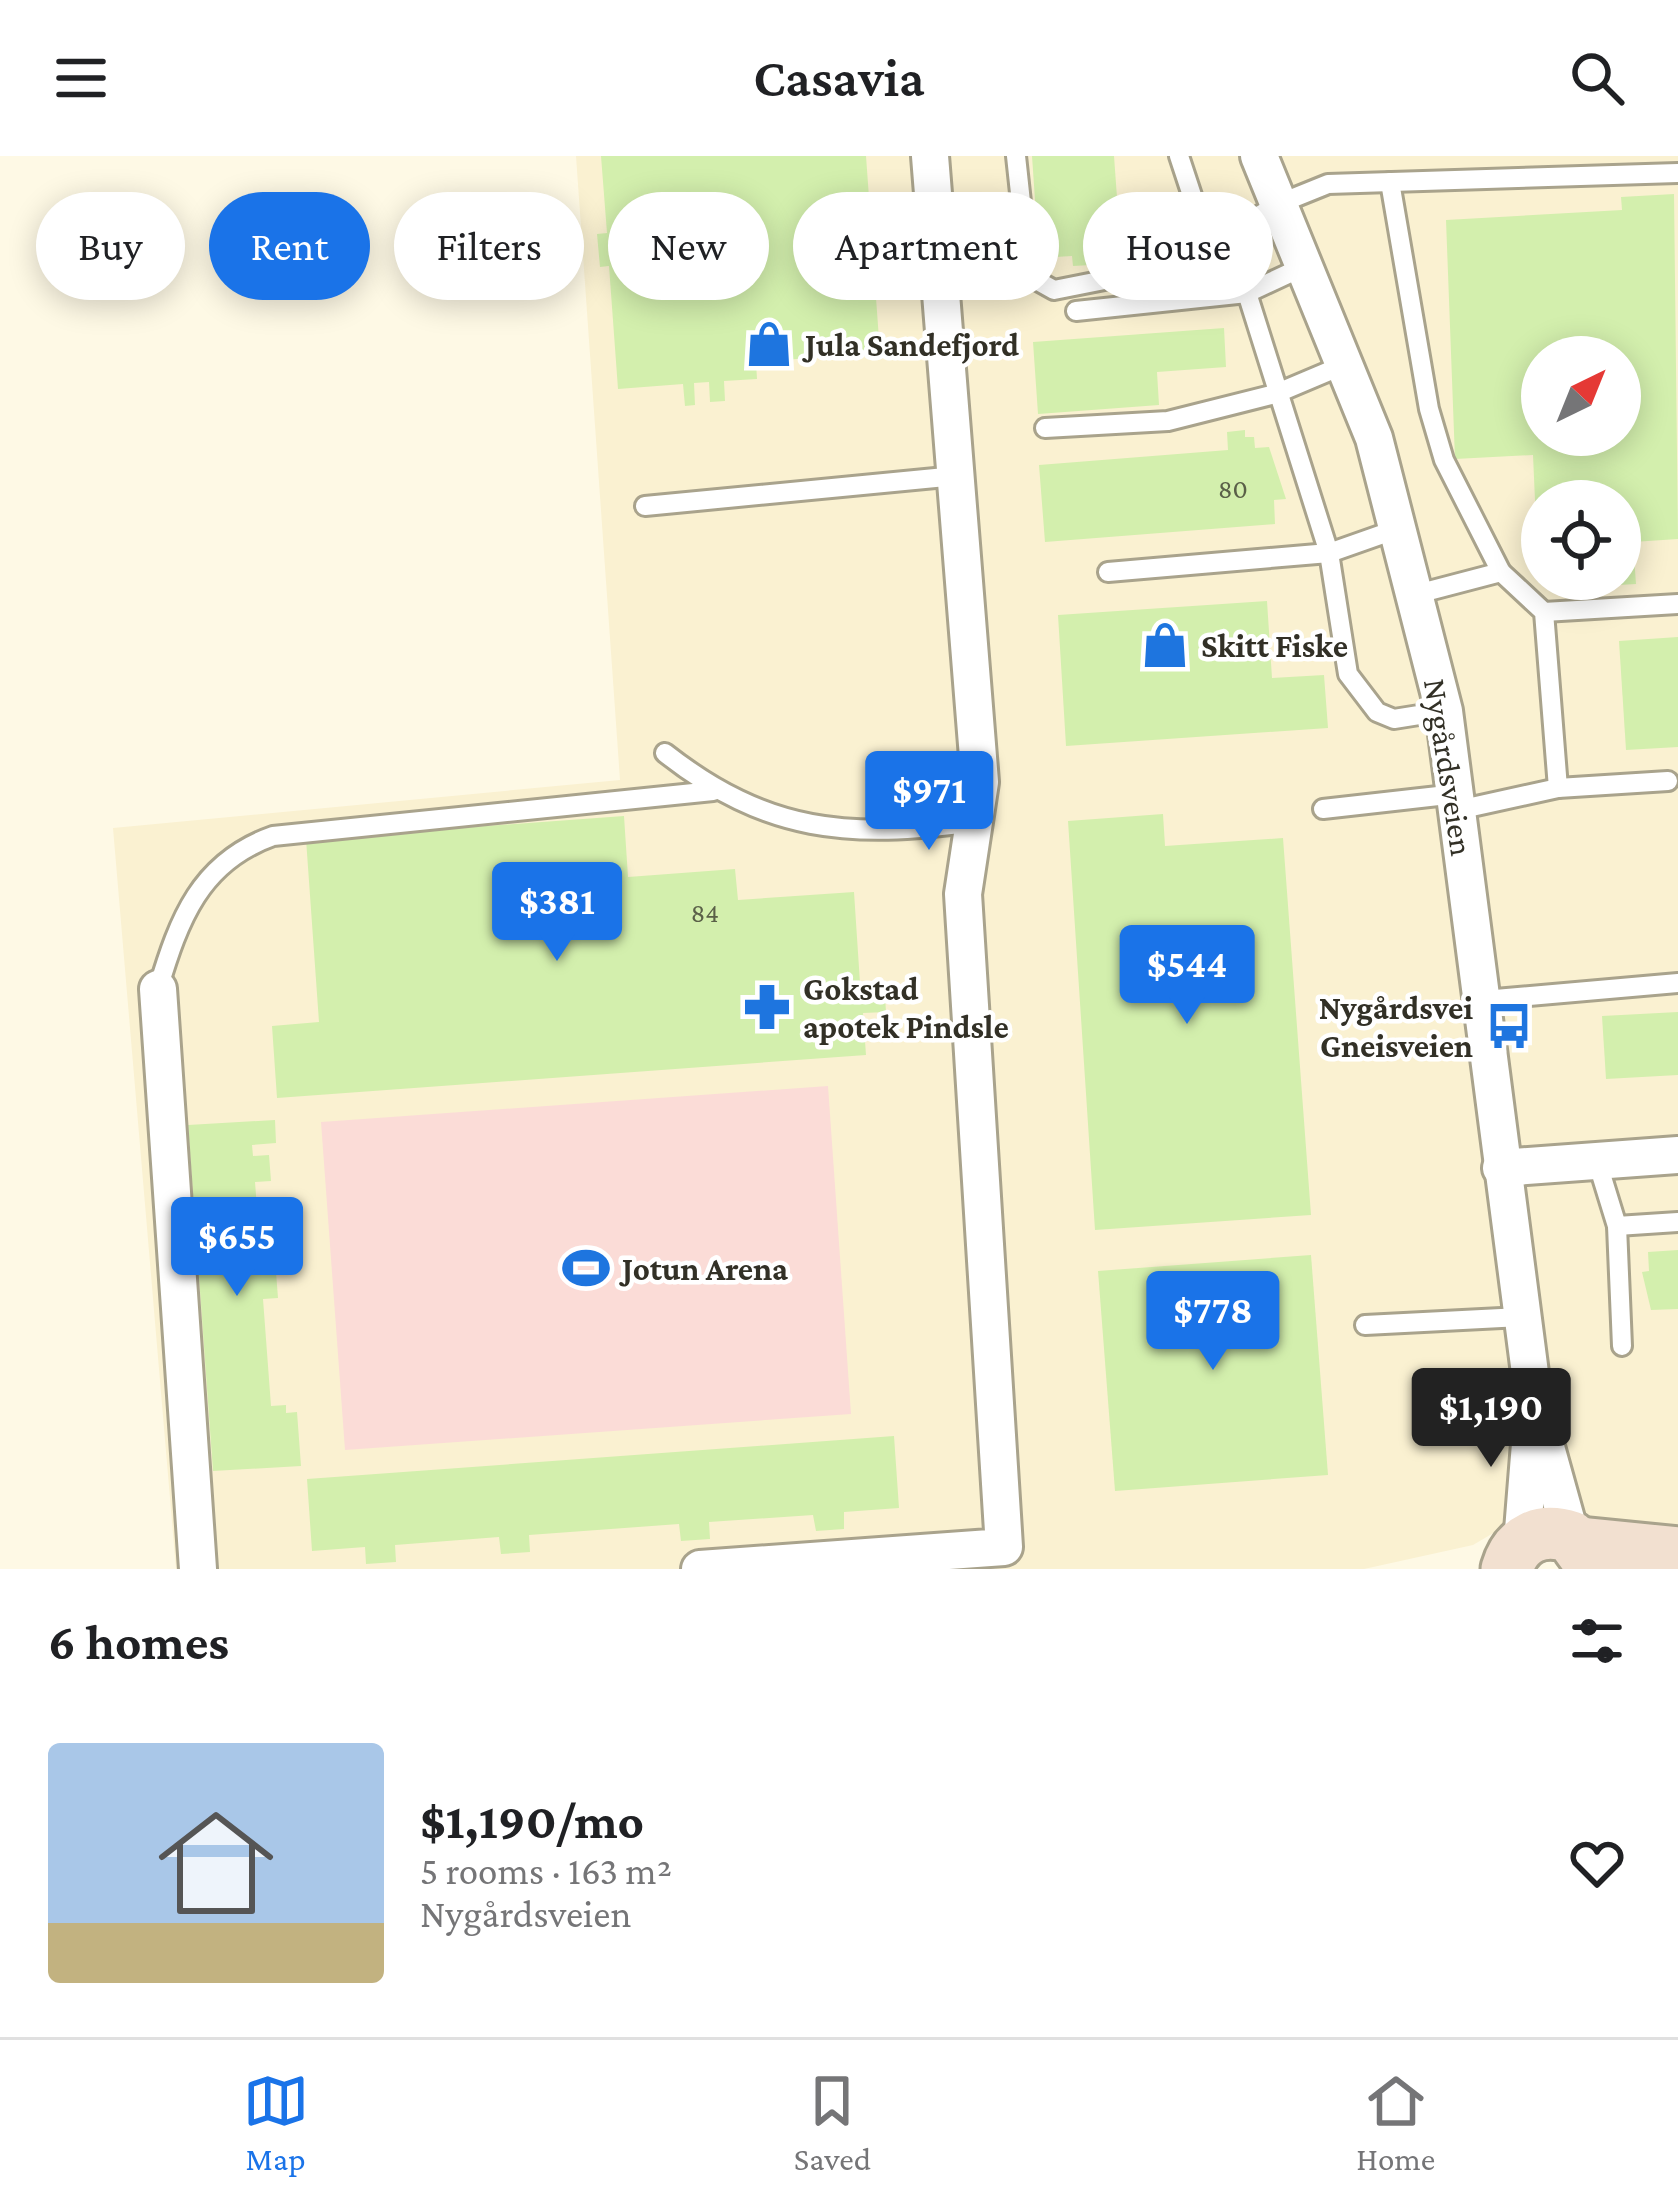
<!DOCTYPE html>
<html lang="en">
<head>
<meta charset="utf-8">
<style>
  body { margin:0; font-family:"Crimson Pro",serif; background:#f2f2f2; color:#202124; height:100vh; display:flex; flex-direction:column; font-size:45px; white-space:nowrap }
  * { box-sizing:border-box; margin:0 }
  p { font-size:39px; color:#757577 }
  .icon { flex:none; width:66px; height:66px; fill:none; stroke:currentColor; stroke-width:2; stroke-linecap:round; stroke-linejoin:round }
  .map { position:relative; height:1413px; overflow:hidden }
  .panel { display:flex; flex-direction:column; background:#fff; flex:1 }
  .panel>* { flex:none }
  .banner { position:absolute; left:36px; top:36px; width:1608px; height:108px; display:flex; gap:24px }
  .needle { width:78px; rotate:43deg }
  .fabs { position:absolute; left:1521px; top:180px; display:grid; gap:24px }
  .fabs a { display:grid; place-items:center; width:120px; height:120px; border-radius:50%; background:#fff; box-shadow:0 6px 30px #0003; font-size:60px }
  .price { position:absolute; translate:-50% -102px; padding:0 27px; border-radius:12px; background:#1a73e8; color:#fff; font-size:39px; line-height:78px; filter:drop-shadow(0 3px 6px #0008) }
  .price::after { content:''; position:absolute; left:50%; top:72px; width:36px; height:27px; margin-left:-18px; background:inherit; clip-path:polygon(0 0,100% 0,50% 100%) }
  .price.current { background:#222; color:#fff }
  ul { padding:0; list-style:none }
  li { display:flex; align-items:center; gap:36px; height:300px; padding:0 48px }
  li+li { border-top:3px solid #e0e0e0 }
  li span { display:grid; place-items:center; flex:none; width:336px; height:240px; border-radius:12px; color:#555 }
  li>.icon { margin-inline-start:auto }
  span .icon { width:144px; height:144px; fill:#fffc; stroke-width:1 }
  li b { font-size:51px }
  h2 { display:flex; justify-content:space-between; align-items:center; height:144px; padding:0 48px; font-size:51px }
  .chip { padding:0 42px; border-radius:54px; background:#fff; box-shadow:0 6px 30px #0003; font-size:42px; line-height:108px }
  .chip.current { background:#1a73e8; color:#fff }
  header { display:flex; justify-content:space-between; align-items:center; height:156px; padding:0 48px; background:#fff; font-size:54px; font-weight:600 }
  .tab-bar { display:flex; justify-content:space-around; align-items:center; height:168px; border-top:3px solid #e0e0e0; background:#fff; font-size:33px; color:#757577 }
  .tab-bar a { display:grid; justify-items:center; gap:6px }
  .tab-bar .current { color:#1a73e8 }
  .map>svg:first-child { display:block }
  .built { fill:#faf1d1; fill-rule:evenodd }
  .green { fill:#fbdcd7 }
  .building { fill:#d3efad; fill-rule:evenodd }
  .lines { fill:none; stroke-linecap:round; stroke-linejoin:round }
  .service-casing { stroke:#a9a38c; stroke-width:24 }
  .minor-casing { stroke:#a9a38c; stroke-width:42 }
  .secondary-casing { stroke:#a9a38c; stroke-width:57 }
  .service { stroke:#fff; stroke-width:18 }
  .minor { stroke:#fff; stroke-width:36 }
  .secondary { stroke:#f2e0d0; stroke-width:51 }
  .labels { text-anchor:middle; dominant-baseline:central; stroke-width:9; stroke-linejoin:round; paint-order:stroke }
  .number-label { font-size:27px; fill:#5a6048 }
  .poi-label { font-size:33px; font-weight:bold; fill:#323026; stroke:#fff; text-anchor:start }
  .street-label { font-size:33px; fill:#323026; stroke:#fff }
</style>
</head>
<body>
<header><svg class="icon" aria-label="menu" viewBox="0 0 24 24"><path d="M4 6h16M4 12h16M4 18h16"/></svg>Casavia<svg class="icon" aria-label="search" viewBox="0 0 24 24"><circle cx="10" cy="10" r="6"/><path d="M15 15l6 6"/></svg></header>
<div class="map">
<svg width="1678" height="1413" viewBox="0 0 1678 1413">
  <rect width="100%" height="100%" fill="#fef9e5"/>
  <!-- built -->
  <path class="built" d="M576,0H1678V1382L1524,1359L1473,1389L1364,1413H176L113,672L620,624ZM1542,201H1620V279H1542ZM1542,345H1620V423H1542Z"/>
  <!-- green -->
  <polygon class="green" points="828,930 851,1258 345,1294 321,966"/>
  <!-- building -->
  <g class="building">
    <polygon points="601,0 866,0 871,69 895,67 898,97 888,98 890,127 875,128 880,197 756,206 757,223 724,225 725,245 710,246 709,226 694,227 695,249 685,250 683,228 618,233 609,110 600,111 597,78 607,77"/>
    <polygon points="1032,0 1114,0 1121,97 1090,99 1091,109 1073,110 1072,100 1039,102"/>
    <path d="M1674,38L1678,383L1633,386L1636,428L1549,433L1548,423H1620V345H1542V366L1536,367L1533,299L1455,303L1446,64L1622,54L1621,41ZM1542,201H1620V279H1542Z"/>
    <polygon points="1224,172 1226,211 1157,216 1159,249 1038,258 1033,186"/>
    <polygon points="1245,274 1245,281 1254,281 1255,292 1269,291 1286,343 1274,344 1275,368 1045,386 1039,309 1228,294 1227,276"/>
    <polygon points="1267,445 1272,522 1324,519 1328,572 1066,590 1058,459"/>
    <polygon points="1678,481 1678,591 1626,594 1619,485"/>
    <polygon points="1163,658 1165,690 1283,682 1311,1059 1095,1074 1068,665"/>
    <polygon points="624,660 628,721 735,713 738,744 854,736 860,827 884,826 886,856 863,857 866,899 277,942 272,870 319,866 306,683"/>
    <polygon points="1678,856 1678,919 1606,923 1602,860"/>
    <polygon points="275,964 276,987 252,989 253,1000 269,999 271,1025 255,1026 262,1117 276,1116 278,1142 263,1143 271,1250 286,1249 286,1257 297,1256 301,1310 213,1315 188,969"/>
    <polygon points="1678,1094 1678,1153 1651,1154 1642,1116 1649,1115 1648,1096"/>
    <polygon points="1311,1099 1328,1319 1115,1335 1098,1115"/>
    <polygon points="894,1280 899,1352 844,1356 844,1373 816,1375 813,1359 709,1366 710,1383 681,1385 679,1368 529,1379 530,1396 501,1398 499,1381 395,1389 396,1406 366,1408 365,1391 312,1395 307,1323"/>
  </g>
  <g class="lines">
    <defs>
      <g id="service">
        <polyline points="1016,0 1029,120 1054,134 1170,111 1281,47 1328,28 1678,17"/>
        <polyline points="1179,0 1209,91"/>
        <polyline points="1390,26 1429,253 1444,304 1501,416 1544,456 1558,632"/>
        <polyline points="1247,137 1329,397 1348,518 1377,556 1394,563 1444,555"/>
        <polyline points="1076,155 1247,137 1307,109"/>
        <polyline points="1045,272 1168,265 1275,238 1346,208"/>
        <polyline points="645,350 956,320"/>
        <polyline points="1108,416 1329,397 1400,372"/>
        <polyline points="1417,438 1501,416"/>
        <polyline points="1544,456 1678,448"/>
        <path d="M665,597C767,677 849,683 975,666"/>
        <polyline points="1323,653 1456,638"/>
        <polyline points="1458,654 1558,632 1668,625"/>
        <path d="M158,833C179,763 200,706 273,680L713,635"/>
        <polyline points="1484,844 1678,827"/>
        <polyline points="1597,1005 1617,1070 1622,1190"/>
        <polyline points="1617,1070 1678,1066"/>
        <polyline points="1365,1169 1521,1161"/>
      </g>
      <g id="minor">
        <polyline points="1259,0 1374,282 1444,555 1534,1248 1571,1381"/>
        <polyline points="158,833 198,1413"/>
        <polyline points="1501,1012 1678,999"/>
        <polyline points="1522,1387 1532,1263"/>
        <polyline points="700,1413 1004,1391 963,738 980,626 930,0"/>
      </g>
      <g id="secondary">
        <polyline points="1580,1387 1678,1397"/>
        <path d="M1507,1413C1516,1382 1541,1371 1571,1381L1594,1413"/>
      </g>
    </defs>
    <!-- service casing -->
    <use href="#service" class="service-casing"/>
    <!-- minor casing -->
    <use href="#minor" class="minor-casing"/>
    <!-- secondary casing -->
    <use href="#secondary" class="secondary-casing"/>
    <!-- service -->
    <use href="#service" class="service"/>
    <!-- minor -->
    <use href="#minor" class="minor"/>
    <!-- secondary -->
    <use href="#secondary" class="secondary"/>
  </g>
  <!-- icons -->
  <defs>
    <symbol id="shop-bare" viewBox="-9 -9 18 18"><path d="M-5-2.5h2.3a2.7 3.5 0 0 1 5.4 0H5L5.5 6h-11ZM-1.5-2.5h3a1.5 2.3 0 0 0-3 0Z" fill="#1e75df" stroke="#fff" stroke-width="2.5" paint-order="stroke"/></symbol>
    <symbol id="pharmacy-bare" viewBox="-9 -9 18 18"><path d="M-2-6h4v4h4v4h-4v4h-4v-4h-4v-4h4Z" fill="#1e75df" stroke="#fff" stroke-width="2.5" paint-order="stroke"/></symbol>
    <symbol id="bus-bare" viewBox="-9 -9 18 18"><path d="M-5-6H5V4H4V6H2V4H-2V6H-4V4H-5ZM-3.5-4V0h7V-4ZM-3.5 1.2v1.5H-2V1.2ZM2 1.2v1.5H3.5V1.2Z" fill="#1e75df" stroke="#fff" stroke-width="2.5" paint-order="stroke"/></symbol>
    <symbol id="stadium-bare" viewBox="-9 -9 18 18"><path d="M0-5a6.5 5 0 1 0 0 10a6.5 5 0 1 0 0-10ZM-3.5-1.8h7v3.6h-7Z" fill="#1e75df" stroke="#fff" stroke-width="2.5" paint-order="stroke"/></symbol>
  </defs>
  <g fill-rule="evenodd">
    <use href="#shop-bare" x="736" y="155" width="66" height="66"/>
    <use href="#shop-bare" x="1132" y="456" width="66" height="66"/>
    <use href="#pharmacy-bare" x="734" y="818" width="66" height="66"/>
    <use href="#bus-bare" x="1476" y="837" width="66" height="66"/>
    <use href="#stadium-bare" x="553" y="1079" width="66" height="66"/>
  </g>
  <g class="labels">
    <!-- number labels -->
    <g class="number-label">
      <text x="1233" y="333">80</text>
      <text x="705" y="757">84</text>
    </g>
    <!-- poi labels -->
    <g class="poi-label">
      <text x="805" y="188">Jula Sandefjord</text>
      <text x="1201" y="489">Skitt Fiske</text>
      <text x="803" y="832">Gokstad<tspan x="803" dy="38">apotek Pindsle</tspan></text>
      <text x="1473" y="851" text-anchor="end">Nygårdsvei<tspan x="1473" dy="38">Gneisveien</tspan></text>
      <text x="622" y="1112">Jotun Arena</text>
    </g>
    <!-- street labels -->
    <g class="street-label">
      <text transform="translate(1449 611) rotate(81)">Nygårdsveien</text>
    </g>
  </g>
</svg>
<div class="fabs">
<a><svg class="needle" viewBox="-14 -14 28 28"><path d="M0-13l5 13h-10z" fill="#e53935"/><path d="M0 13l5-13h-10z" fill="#757577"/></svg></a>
<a><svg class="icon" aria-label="locate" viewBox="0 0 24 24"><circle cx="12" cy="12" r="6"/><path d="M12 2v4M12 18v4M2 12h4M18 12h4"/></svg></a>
</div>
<b class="price" style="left:929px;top:697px">$971</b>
<b class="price" style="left:557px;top:808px">$381</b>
<b class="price" style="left:1187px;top:871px">$544</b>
<b class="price" style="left:237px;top:1143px">$655</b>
<b class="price" style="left:1213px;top:1217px">$778</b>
<b class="price current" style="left:1491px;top:1314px">$1,190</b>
<div class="banner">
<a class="chip">Buy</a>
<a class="chip current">Rent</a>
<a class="chip">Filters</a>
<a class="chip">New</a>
<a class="chip">Apartment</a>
<a class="chip">House</a>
</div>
</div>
<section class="panel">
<h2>6 homes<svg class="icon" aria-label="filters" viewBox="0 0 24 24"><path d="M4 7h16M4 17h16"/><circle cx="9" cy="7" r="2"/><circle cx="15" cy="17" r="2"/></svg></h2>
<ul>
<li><span style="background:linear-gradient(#a9c7e8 75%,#c2b280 0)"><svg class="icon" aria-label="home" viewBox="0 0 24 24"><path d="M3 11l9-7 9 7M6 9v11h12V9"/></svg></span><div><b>$1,190/mo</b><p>5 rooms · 163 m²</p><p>Nygårdsveien</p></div><svg class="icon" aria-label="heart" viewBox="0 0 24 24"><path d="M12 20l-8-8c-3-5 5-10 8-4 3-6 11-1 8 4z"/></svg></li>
</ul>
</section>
<nav class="tab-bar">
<a class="current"><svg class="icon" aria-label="map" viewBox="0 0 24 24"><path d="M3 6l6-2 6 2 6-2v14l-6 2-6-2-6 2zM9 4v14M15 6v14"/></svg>Map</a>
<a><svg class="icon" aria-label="saved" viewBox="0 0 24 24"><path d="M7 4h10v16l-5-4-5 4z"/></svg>Saved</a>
<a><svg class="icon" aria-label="home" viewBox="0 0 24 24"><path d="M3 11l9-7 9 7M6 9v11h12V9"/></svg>Home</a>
</nav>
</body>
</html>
